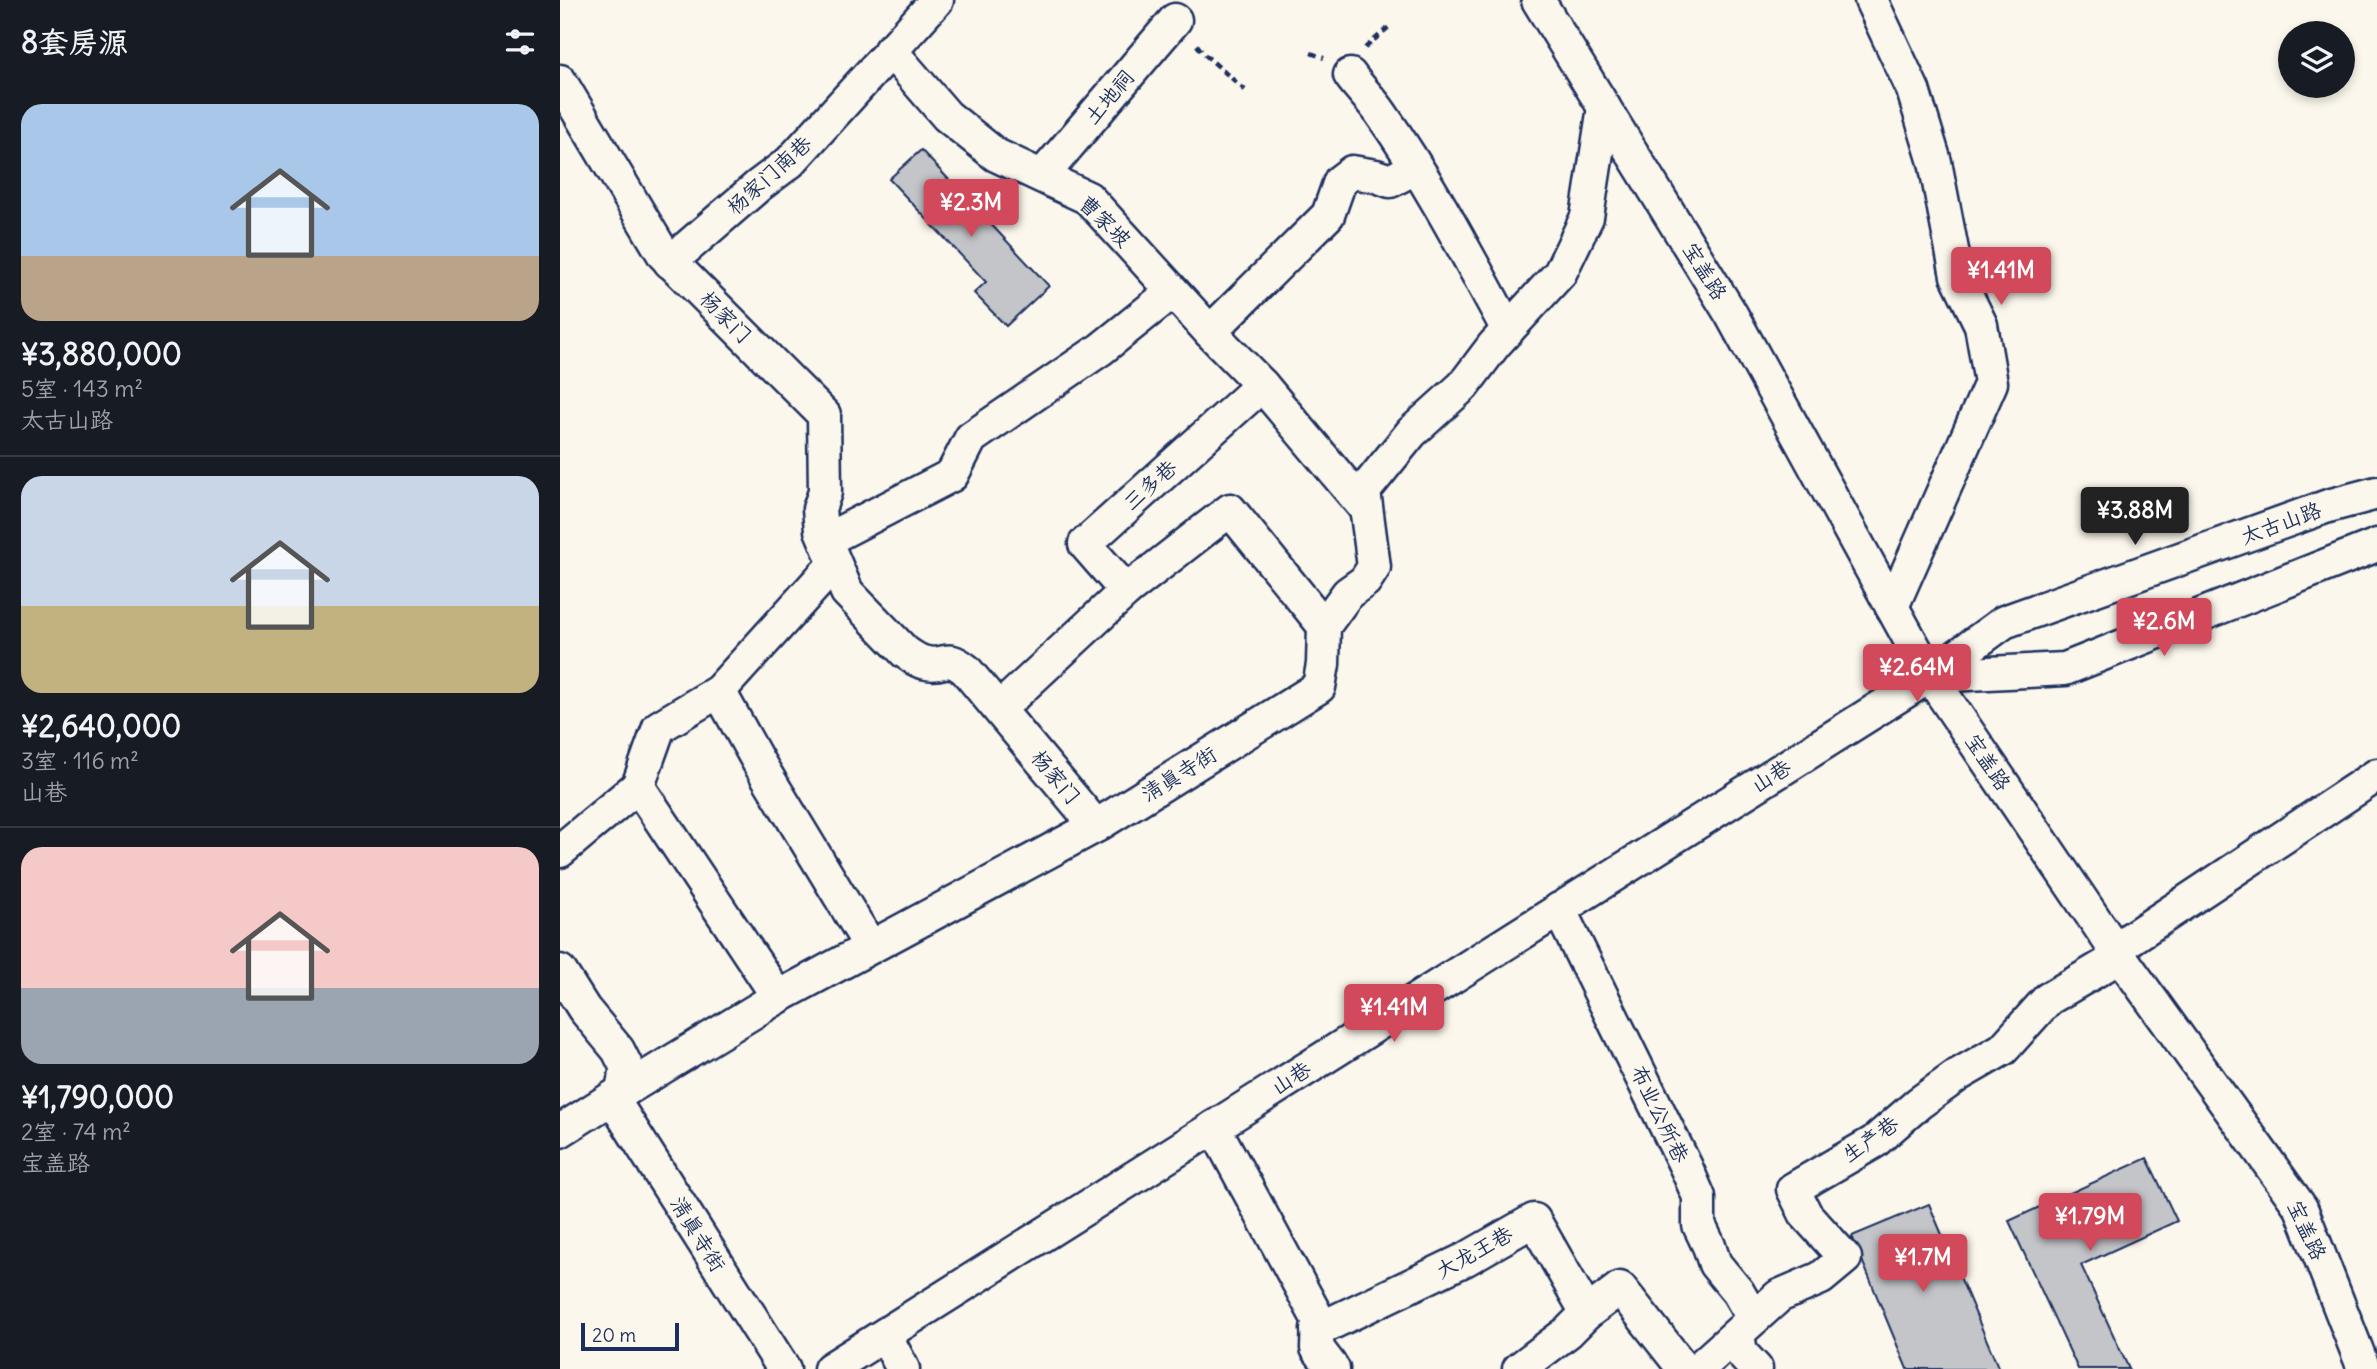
<!DOCTYPE html>
<html lang="zh">
<head>
<meta charset="utf-8">
<style>
  body { margin:0; font-family:Delius,"LXGW WenKai TC",sans-serif; background:#242831; color:#f1f3f6; height:100vh; display:flex; flex-direction:column; font-size:26px; white-space:nowrap }
  * { box-sizing:border-box; margin:0 }
  p { font-size:23px; color:#9ea1a6 }
  .icon { flex:none; width:38px; height:38px; fill:none; stroke:currentColor; stroke-width:2; stroke-linecap:round; stroke-linejoin:round }
  .map { position:relative; flex:1; overflow:hidden }
  .sheet { display:flex; flex-direction:column; background:#171b24; width:560px }
  .sheet>* { flex:none }
  .controls { position:absolute; left:1718px; top:21px; display:grid; gap:14px }
  .controls a { display:grid; place-items:center; width:77px; height:77px; border-radius:50%; background:#171b24; box-shadow:0 4px 10px #0003; font-size:35px }
  .scale { position:absolute; left:21px; bottom:18px; width:98px; box-sizing:border-box; padding-left:7px; border:4px solid #1b2f5e; border-top:0; font-size:19px; line-height:24px; white-space:nowrap; color:#1b2f5e; -webkit-text-stroke:5px #fbf7ec; paint-order:stroke }
  .price { position:absolute; translate:-50% -60px; padding:0 16px; border-radius:7px; background:#d1495b; color:#fff; font-size:23px; line-height:46px; filter:drop-shadow(0 2px 4px #0008) }
  .price::after { content:''; position:absolute; left:50%; top:42px; width:21px; height:16px; margin-left:-10px; background:inherit; clip-path:polygon(0 0,100% 0,50% 100%) }
  .price.current { background:#222; color:#fff }
  ul { padding:0; list-style:none }
  li { display:grid; align-content:center; gap:14px; height:371px; padding:0 21px }
  li+li { border-top:2px solid #363941 }
  li span { display:grid; place-items:center; height:217px; border-radius:21px; color:#555 }
  li>.icon { margin-inline-start:auto }
  span .icon { width:126px; height:126px; fill:#fffc; stroke-width:1 }
  li b { font-size:30px }
  h2 { display:flex; justify-content:space-between; align-items:center; height:84px; padding:0 21px; font-size:30px }
  main { display:flex; flex:1; min-height:0 }
  .map>svg:first-child { display:block }
  .building { fill:#c3c5c9; stroke:#1b2f5e; stroke-width:2 }
  .lines { fill:none; stroke-linecap:round; stroke-linejoin:round }
  .minor-casing { stroke:#1b2f5e; stroke-width:37 }
  .path { stroke:#1b2f5e; stroke-width:4.5; stroke-dasharray:7 5; stroke-linecap:butt }
  .minor { stroke:#fbf7ec; stroke-width:32 }
  .labels { text-anchor:middle; dominant-baseline:central; stroke-width:5; stroke-linejoin:round; paint-order:stroke }
  .street-label { font-size:21px; fill:#1b2f5e; stroke:#fbf7ec }
</style>
</head>
<body>
<main>
<section class="sheet">
<h2>8套房源<svg class="icon" aria-label="filters" viewBox="0 0 24 24"><path d="M4 7h16M4 17h16"/><circle cx="9" cy="7" r="2"/><circle cx="15" cy="17" r="2"/></svg></h2>
<ul>
<li><span style="background:linear-gradient(#a9c7e8 70%,#b9a48a 0)"><svg class="icon" aria-label="home" viewBox="0 0 24 24"><path d="M3 11l9-7 9 7M6 9v11h12V9"/></svg></span><div><b>¥3,880,000</b><p>5室 · 143 m²</p><p>太古山路</p></div></li>
<li><span style="background:linear-gradient(#c9d6e8 60%,#c2b280 0)"><svg class="icon" aria-label="home" viewBox="0 0 24 24"><path d="M3 11l9-7 9 7M6 9v11h12V9"/></svg></span><div><b>¥2,640,000</b><p>3室 · 116 m²</p><p>山巷</p></div></li>
<li><span style="background:linear-gradient(#f6c9c9 65%,#9aa5b1 0)"><svg class="icon" aria-label="home" viewBox="0 0 24 24"><path d="M3 11l9-7 9 7M6 9v11h12V9"/></svg></span><div><b>¥1,790,000</b><p>2室 · 74 m²</p><p>宝盖路</p></div></li>
</ul>
</section>
<div class="map">
<svg width="1817" height="1369" viewBox="0 0 1817 1369">
  <rect width="100%" height="100%" fill="#fbf7ec"/>
  <filter id="ink" filterUnits="userSpaceOnUse"><feTurbulence type="fractalNoise" baseFrequency=".0143" numOctaves="2"/><feDisplacementMap in="SourceGraphic" scale="14" xChannelSelector="R" yChannelSelector="G"/><feConvolveMatrix kernelMatrix="1 2 1 2 8 2 1 2 1" color-interpolation-filters="sRGB"/></filter>
  <g filter="url(#ink)">
    <!-- building -->
    <g class="building">
      <polygon points="361,150 489,286 446,326 414,293 426,282 329,179"/>
      <polygon points="1587,1158 1617,1221 1521,1265 1569,1369 1518,1369 1449,1221"/>
      <polygon points="1369,1204 1439,1369 1347,1369 1292,1236"/>
    </g>
    <g class="lines">
      <defs>
        <g id="minor">
          <polyline points="978,0 1171,314 1370,676 1552,945 1741,1208 1804,1369"/>
          <polyline points="1311,0 1353,90 1375,162 1397,276 1421,325 1431,383 1332,607"/>
          <polyline points="330,50 387,116 436,155 528,198 650,332 768,215 780,181 792,172 816,176 830,181 855,168"/>
          <path d="M790,75C799,88 811,99 820,112C869,181 908,256 948,330"/>
          <path d="M0,81L104,255L264,415L265,492L259,509L261,530L287,592L345,652C352,657 359,662 367,663C386,667 385,653 406,670L536,826"/>
          <polyline points="483,175 615,20"/>
          <polyline points="110,262 198,186 230,162 377,0"/>
          <polyline points="650,332 702,385 805,508"/>
          <polyline points="266,540 392,475 411,438 541,349 612,292"/>
          <polyline points="566,591 670,510 764,626"/>
          <polyline points="1370,676 1505,669 1817,545"/>
          <polyline points="159,691 199,763 310,946"/>
          <polyline points="439,709 566,591 525,544 702,385"/>
          <polyline points="78,786 99,727 159,691 265,574 277,569"/>
          <polyline points="78,786 218,997"/>
          <polyline points="0,851 78,786"/>
          <polyline points="999,909 1126,1167 1139,1197 1139,1225 1149,1246 1155,1264 1178,1292 1193,1318"/>
          <polyline points="1555,949 1817,775"/>
          <polyline points="0,971 24,1009 58,1050 67,1068 61,1093"/>
          <polyline points="52,1098 218,997 536,826 759,687 763,664 764,626 788,593 805,581 814,567 804,491 852,432 903,386 934,345 1000,273 1027,217 1044,107"/>
          <polyline points="654,1127 758,1319 757,1348 773,1369"/>
          <polyline points="0,1131 52,1098 224,1369"/>
          <polyline points="757,1330 906,1259 974,1220 1027,1313 1060,1288 1124,1369"/>
          <polyline points="1178,1334 1181,1353 1196,1369"/>
          <polyline points="325,1335 343,1369"/>
          <polyline points="270,1369 1370,676 1444,622 1768,506 1817,493"/>
          <polyline points="959,1369 1008,1332 1027,1313"/>
          <polyline points="1138,1369 1219,1296 1261,1278 1285,1258 1246,1215 1233,1189 1314,1142 1359,1103 1398,1075 1443,1049 1488,999 1561,956"/>
        </g>
      </defs>
      <!-- minor casing -->
      <use href="#minor" class="minor-casing"/>
      <!-- path -->
      <g class="path">
        <polyline points="637,45 644,54 685,90"/>
        <polyline points="805,48 830,26"/>
        <polyline points="751,53 764,58"/>
      </g>
      <!-- minor -->
      <use href="#minor" class="minor"/>
    </g>
  </g>
  <g class="labels">
    <!-- street labels -->
    <g class="street-label">
      <text transform="translate(549 97) rotate(-50)">土地祠</text>
      <text transform="translate(209 175) rotate(-42)">杨家门南巷</text>
      <text transform="translate(545 221) rotate(44)">曹家坡</text>
      <text transform="translate(1145 271) rotate(58)">宝盖路</text>
      <text transform="translate(166 317) rotate(45)">杨家门</text>
      <text transform="translate(590 485) rotate(-42)">三多巷</text>
      <text transform="translate(1721 523) rotate(-20)">太古山路</text>
      <text transform="translate(1428 762) rotate(56)">宝盖路</text>
      <text transform="translate(619 774) rotate(-32)">清真寺街</text>
      <text transform="translate(1211 776) rotate(-32)">山巷</text>
      <text transform="translate(496 777) rotate(50)">杨家门</text>
      <text transform="translate(731 1078) rotate(-32)">山巷</text>
      <text transform="translate(1100 1114) rotate(64)">布业公所巷</text>
      <text transform="translate(1310 1139) rotate(-35)">生产巷</text>
      <text transform="translate(1747 1230) rotate(65)">宝盖路</text>
      <text transform="translate(138 1234) rotate(58)">清真寺街</text>
      <text transform="translate(914 1252) rotate(-29)">大龙王巷</text>
    </g>
  </g>
</svg>
<div class="controls">
<a><svg class="icon" aria-label="layers" viewBox="0 0 24 24"><path d="M12 4l9 5-9 5-9-5zM3 14l9 5 9-5"/></svg></a>
</div>
<div class="scale">20 m</div>
<b class="price" style="left:411px;top:239px">¥2.3M</b>
<b class="price" style="left:1441px;top:307px">¥1.41M</b>
<b class="price current" style="left:1575px;top:547px">¥3.88M</b>
<b class="price" style="left:1604px;top:658px">¥2.6M</b>
<b class="price" style="left:1357px;top:704px">¥2.64M</b>
<b class="price" style="left:834px;top:1044px">¥1.41M</b>
<b class="price" style="left:1530px;top:1253px">¥1.79M</b>
<b class="price" style="left:1363px;top:1294px">¥1.7M</b>
</div>
</main>
</body>
</html>
